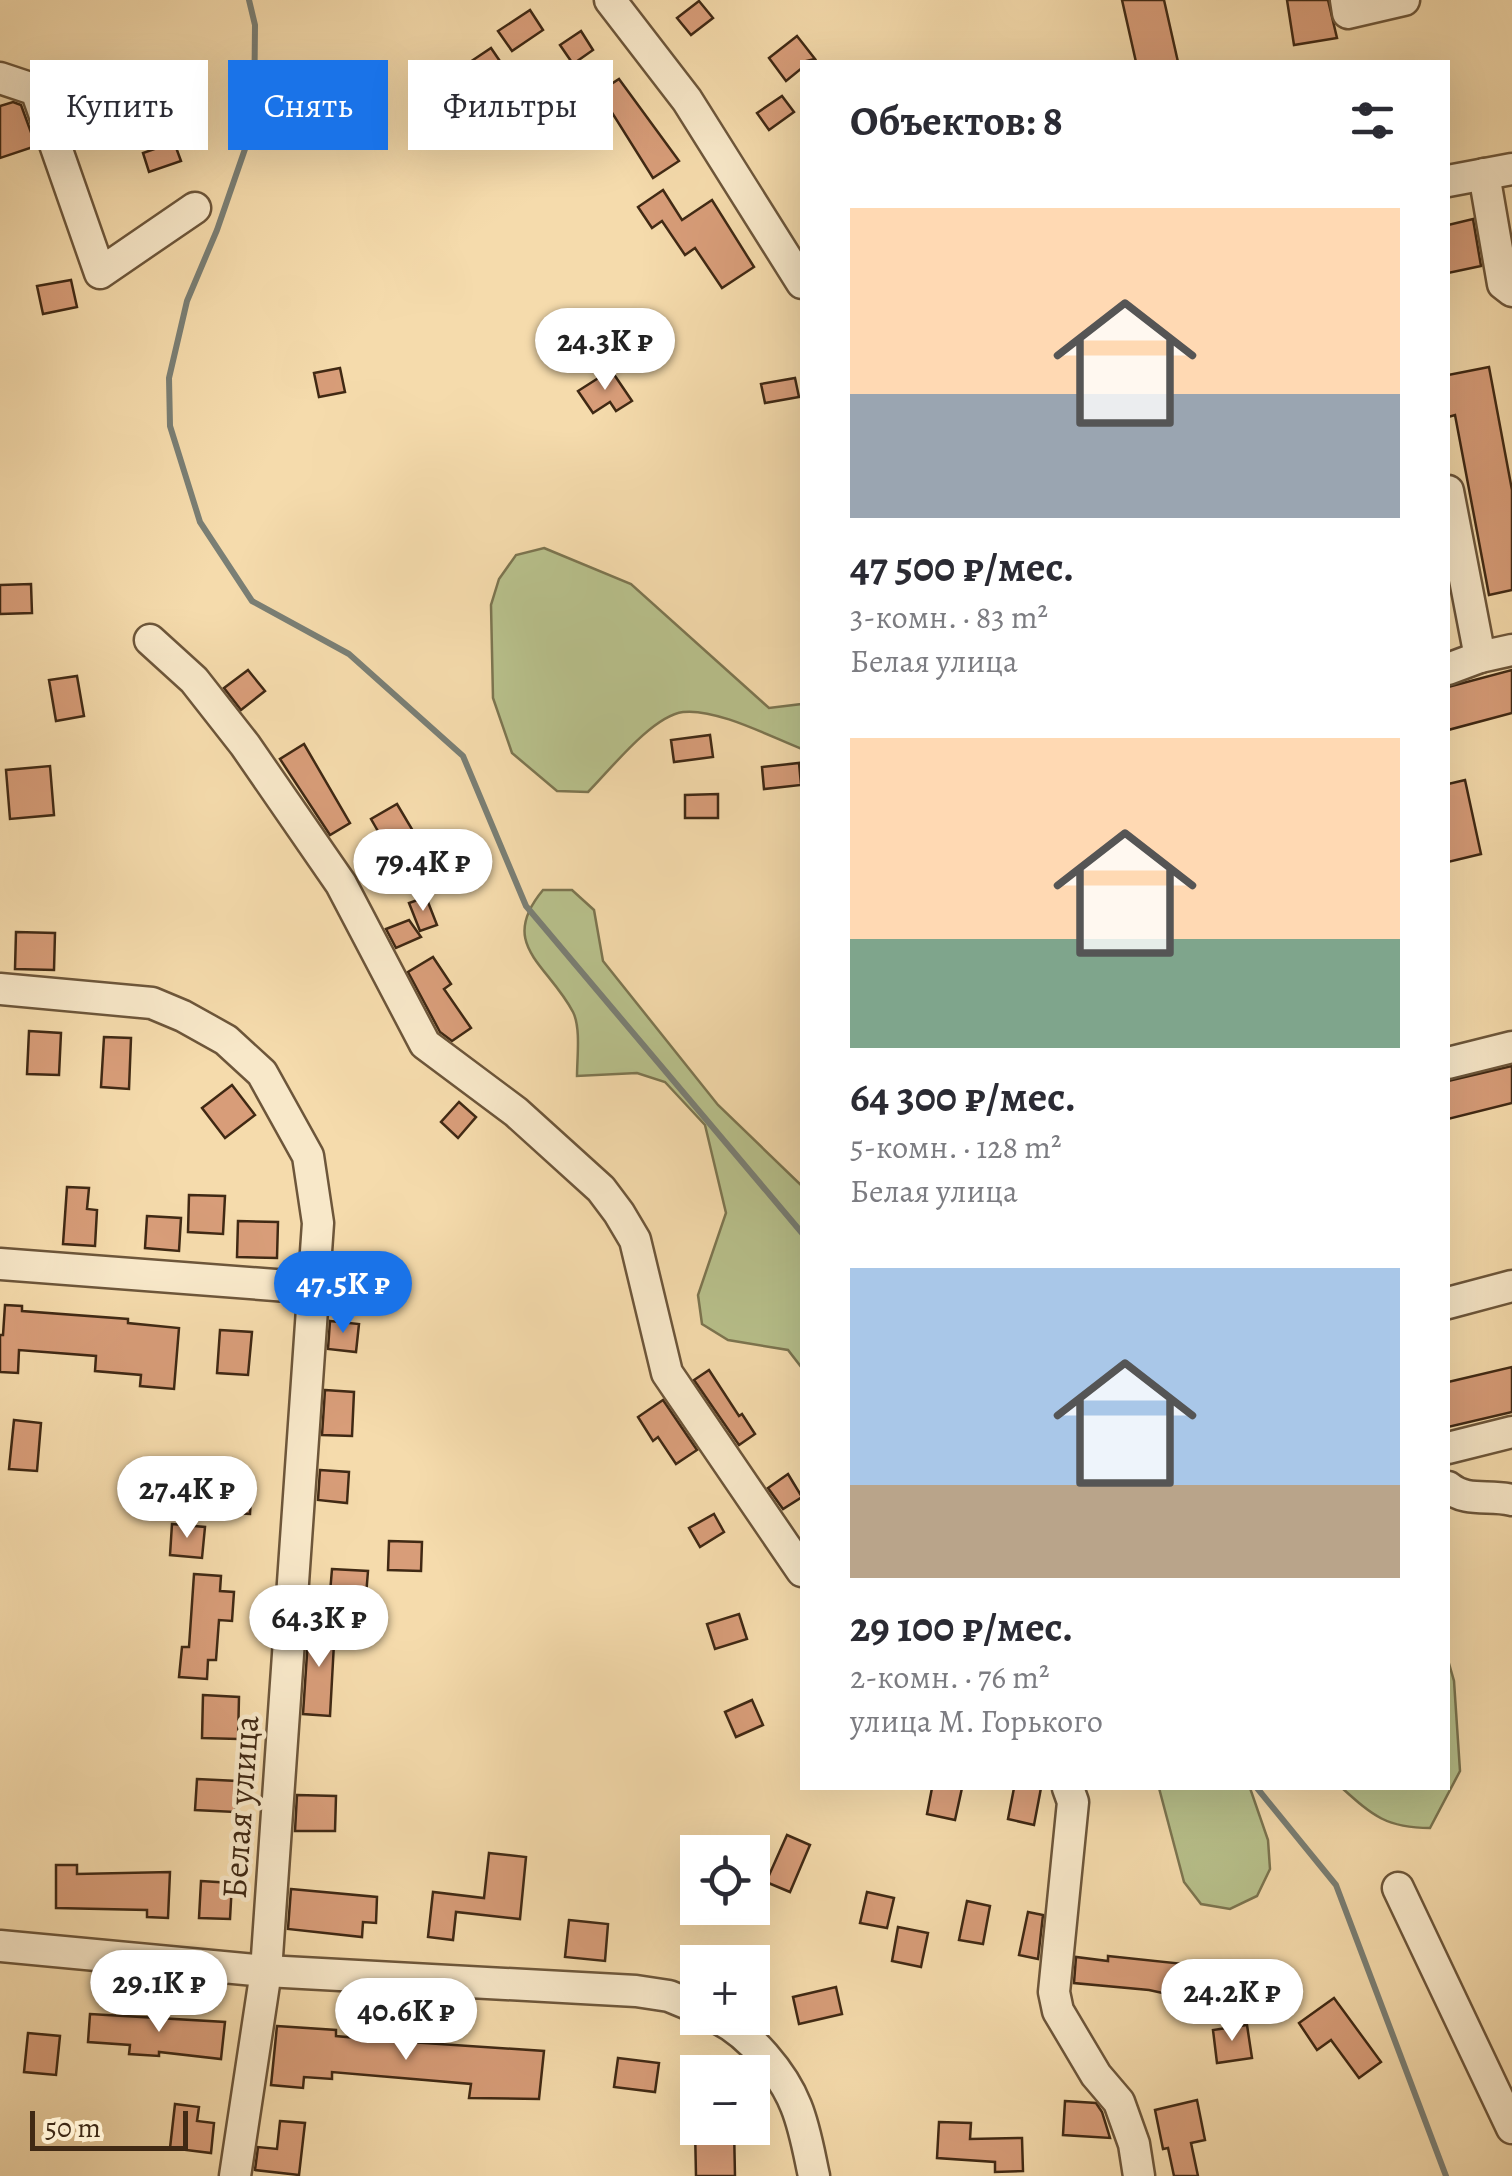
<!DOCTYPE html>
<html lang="ru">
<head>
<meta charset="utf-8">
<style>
  body { margin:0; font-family:Alegreya,serif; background:#f2f2f3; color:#2b2b33; height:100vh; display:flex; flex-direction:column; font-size:38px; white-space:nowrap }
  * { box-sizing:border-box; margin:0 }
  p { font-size:32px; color:#7c7c81 }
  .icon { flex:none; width:55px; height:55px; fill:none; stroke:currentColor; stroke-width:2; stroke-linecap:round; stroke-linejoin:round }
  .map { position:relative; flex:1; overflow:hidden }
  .side { position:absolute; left:800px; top:60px; width:650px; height:1730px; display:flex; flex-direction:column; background:#fff; border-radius:0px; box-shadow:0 10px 40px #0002 }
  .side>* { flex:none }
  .guide { position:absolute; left:30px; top:60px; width:620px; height:90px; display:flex; gap:20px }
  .tools { position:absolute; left:680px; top:1835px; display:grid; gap:20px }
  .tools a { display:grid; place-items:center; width:90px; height:90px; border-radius:0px; background:#fff; box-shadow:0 10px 40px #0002; font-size:50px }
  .scale { position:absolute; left:30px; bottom:25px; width:158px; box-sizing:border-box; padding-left:10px; border:5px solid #402914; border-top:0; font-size:28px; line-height:35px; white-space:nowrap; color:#402914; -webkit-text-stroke:8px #f8e8c9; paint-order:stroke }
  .price { position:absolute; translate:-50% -85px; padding:0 22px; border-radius:35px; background:#fff; color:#222; font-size:32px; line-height:65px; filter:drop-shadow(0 2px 5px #0008) }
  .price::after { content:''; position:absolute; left:50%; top:60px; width:30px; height:22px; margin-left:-15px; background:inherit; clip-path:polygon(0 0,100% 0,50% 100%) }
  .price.current { background:#1a73e8; color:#fff }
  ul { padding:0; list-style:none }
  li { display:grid; align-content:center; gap:20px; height:530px; padding:0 50px }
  li span { display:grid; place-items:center; height:310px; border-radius:0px; color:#555 }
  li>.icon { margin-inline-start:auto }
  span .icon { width:180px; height:180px; fill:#fffc; stroke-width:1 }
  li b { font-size:42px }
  h2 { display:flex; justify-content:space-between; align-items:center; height:120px; padding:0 50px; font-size:42px }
  .chip { padding:0 35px; border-radius:0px; background:#fff; box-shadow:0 10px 40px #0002; font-size:35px; line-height:90px }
  .chip.current { background:#1a73e8; color:#fff }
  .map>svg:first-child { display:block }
  .green { fill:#b8c18c; stroke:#7c7550; stroke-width:2.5 }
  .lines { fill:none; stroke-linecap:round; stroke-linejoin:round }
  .stream { stroke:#7a7f75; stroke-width:6 }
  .building { fill:#d89d79; stroke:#402914; stroke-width:2.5 }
  .minor-casing { stroke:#6d563a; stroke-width:35 }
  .minor { stroke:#f8e8c9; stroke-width:30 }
  .labels { text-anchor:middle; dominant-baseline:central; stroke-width:9; stroke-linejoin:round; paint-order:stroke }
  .street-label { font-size:35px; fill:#402914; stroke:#f8e8c9 }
</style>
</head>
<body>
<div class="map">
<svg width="1512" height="2176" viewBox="0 0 1512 2176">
  <rect width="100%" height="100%" fill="#f5dbac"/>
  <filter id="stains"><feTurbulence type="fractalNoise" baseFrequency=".002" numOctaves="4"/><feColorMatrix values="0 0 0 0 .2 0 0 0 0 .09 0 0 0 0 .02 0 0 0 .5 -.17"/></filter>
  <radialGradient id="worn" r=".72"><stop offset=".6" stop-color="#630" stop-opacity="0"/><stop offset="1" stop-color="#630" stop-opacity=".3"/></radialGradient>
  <!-- green -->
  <g class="green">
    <path d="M544,548L631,584L769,708L802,704V749C771,737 716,708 683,712C652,716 610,770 588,792L557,791L512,753L493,698L491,605L499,579L516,555Z"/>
    <path d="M543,890H572L594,910L603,961L718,1105L802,1186V1368L788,1350L728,1340L702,1324L698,1295L726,1213L705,1125L665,1082L637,1073L577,1076C577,1058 581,1028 573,1012C548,964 497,945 543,890Z"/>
    <path d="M1448,1660L1454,1681L1460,1771L1430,1828C1387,1828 1373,1816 1342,1788H1448Z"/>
    <polygon points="1159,1788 1250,1788 1268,1840 1270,1869 1257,1896 1230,1909 1201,1904 1184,1882"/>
  </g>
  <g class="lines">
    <!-- stream -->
    <g class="stream">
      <polyline points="249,0 255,25 254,123 217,230 187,301 169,378 170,426 200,522 252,601 349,654 463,756 526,906 802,1233"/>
      <polyline points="1257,1788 1336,1885 1446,2176"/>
    </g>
  </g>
  <!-- building -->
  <g class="building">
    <polygon points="1122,0 1164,0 1178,62 1136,62"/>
    <polygon points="1287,0 1328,0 1337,38 1294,45"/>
    <polygon points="699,1 713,18 691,35 677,18"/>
    <polygon points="530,10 543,30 512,51 498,31"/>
    <polygon points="581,31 593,50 573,64 560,45"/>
    <polygon points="797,36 815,59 802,62 802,68 786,81 769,58"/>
    <polygon points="491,48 508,73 481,91 464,66"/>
    <polygon points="584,64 597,85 569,104 555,83"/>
    <polygon points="619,79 679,161 653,178 599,92"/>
    <polygon points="782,96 794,112 769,130 757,113"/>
    <polygon points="13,102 21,105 36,146 0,158 0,106"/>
    <polygon points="174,142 181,161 149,172 143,153"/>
    <polygon points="663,190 682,220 712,200 754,267 722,288 695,248 685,255 662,221 652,228 638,207"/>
    <polygon points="1473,219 1481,266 1448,273 1448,225"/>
    <polygon points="71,280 77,307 43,314 37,286"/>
    <polygon points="1489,367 1512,490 1512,590 1489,595 1455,415 1448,417 1448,375"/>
    <polygon points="340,368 345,392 319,397 314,373"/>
    <polygon points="611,370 632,401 616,411 610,402 593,413 578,391"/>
    <polygon points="795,378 799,397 765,403 761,384"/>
    <polygon points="31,584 32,613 0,614 0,585"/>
    <polygon points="248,670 265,691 241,710 224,688"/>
    <polygon points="1512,670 1512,713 1448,730 1448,687"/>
    <polygon points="77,676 84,716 56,721 49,680"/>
    <polygon points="710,735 713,757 674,762 671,740"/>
    <polygon points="304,744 350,823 330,835 280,759"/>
    <polygon points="799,763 801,785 764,789 762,767"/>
    <polygon points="50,766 54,815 10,819 6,770"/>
    <polygon points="1465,780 1481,854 1448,862 1448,784"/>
    <polygon points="718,794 718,818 685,818 685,795"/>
    <polygon points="397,804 416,836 390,852 371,819"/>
    <polygon points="426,897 437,925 420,931 409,903"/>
    <polygon points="409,920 421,937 396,948 386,929"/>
    <polygon points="16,932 55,933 54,970 15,969"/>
    <polygon points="433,957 451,984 444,989 471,1028 452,1041 440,1032 408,972"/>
    <polygon points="29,1031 61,1033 59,1075 27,1074"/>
    <polygon points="104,1037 131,1038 129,1089 101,1087"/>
    <polygon points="1512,1066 1512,1103 1448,1119 1448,1081"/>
    <polygon points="232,1085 255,1115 225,1138 202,1108"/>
    <polygon points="459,1102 476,1117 458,1138 441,1122"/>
    <polygon points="67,1187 89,1188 87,1209 97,1210 95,1246 63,1244"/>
    <polygon points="189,1195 225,1196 223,1234 188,1232"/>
    <polygon points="147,1216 181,1218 179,1251 145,1248"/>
    <polygon points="238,1221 278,1222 277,1258 237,1257"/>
    <polygon points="5,1305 22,1306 22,1311 128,1319 128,1323 179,1328 174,1389 140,1386 141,1375 95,1371 96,1356 19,1350 18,1373 0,1372 0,1335 3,1335"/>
    <polygon points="330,1321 359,1324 356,1352 328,1349"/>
    <polygon points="220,1330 252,1332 248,1375 217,1373"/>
    <polygon points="1512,1367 1512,1412 1448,1427 1448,1382"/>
    <polygon points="709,1370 739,1416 742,1414 755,1434 739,1445 694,1380"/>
    <polygon points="325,1390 354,1392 352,1436 322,1435"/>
    <polygon points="663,1400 697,1450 676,1464 658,1437 653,1441 638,1417"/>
    <polygon points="14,1420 41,1423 37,1471 9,1469"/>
    <polygon points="320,1470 349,1472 347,1503 318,1500"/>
    <polygon points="788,1474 802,1497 783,1509 768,1488"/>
    <polygon points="214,1475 252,1477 250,1514 212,1512"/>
    <polygon points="714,1514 724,1532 700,1547 689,1528"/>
    <polygon points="172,1524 205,1527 202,1558 170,1555"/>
    <polygon points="389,1541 422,1542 421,1571 388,1570"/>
    <polygon points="332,1569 368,1571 365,1608 329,1605"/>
    <polygon points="194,1574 221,1576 220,1591 234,1592 232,1621 219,1620 216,1660 208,1660 207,1679 179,1677 182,1647 189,1647"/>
    <polygon points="739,1614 747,1639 715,1649 707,1624"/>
    <polygon points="309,1624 335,1625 330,1716 303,1714"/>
    <polygon points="203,1695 239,1697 238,1739 202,1738"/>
    <polygon points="752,1700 763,1725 736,1737 725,1712"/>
    <polygon points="197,1779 237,1781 235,1812 195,1810"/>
    <polygon points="932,1788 962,1788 955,1820 927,1814"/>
    <polygon points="1014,1788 1041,1788 1034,1825 1008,1819"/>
    <polygon points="297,1795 336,1796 335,1831 295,1831"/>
    <polygon points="787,1835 810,1845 790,1892 766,1882"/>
    <polygon points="489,1853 526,1857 520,1919 456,1912 453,1940 428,1937 433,1892 484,1898"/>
    <polygon points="56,1865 77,1865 77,1874 170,1872 168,1918 147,1917 147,1910 56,1908"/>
    <polygon points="201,1881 232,1883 230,1919 199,1918"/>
    <polygon points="291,1889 377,1897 376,1923 363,1922 362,1937 288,1929"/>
    <polygon points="867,1892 894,1898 887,1928 860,1923"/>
    <polygon points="967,1901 990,1906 983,1944 959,1940"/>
    <polygon points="1028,1912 1043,1915 1038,1959 1019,1955"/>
    <polygon points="569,1920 608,1924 605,1961 565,1957"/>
    <polygon points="898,1927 928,1933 921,1967 892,1961"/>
    <polygon points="1108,1956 1184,1964 1183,1971 1226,1977 1222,2006 1149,1990 1074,1983 1076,1957 1108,1961"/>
    <polygon points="836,1987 842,2014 799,2024 793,1997"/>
    <polygon points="1334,1998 1381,2062 1359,2078 1331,2040 1317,2050 1299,2023"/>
    <polygon points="90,2014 225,2022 221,2059 159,2052 159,2056 129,2054 130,2045 88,2042"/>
    <polygon points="1247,2025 1252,2058 1217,2063 1213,2030"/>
    <polygon points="277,2026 336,2030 336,2036 380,2040 544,2051 539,2099 469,2098 471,2084 332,2072 332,2079 304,2077 303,2088 271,2085"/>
    <polygon points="28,2033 60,2036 56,2075 24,2072"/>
    <polygon points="618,2058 659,2063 655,2092 614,2087"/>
    <polygon points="1197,2100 1205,2140 1191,2143 1198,2176 1174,2176 1168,2148 1163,2149 1155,2110"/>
    <polygon points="1065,2101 1096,2103 1102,2112 1110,2138 1063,2135"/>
    <polygon points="175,2104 199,2107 197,2121 214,2123 211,2153 170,2148"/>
    <polygon points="280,2121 305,2123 299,2175 255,2170 258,2147 277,2149"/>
    <polygon points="939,2122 971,2123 970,2139 1022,2138 1023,2171 995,2172 995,2162 937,2158"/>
    <polygon points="695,2128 734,2128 735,2176 696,2176"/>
  </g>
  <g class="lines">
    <defs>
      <g id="minor">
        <polyline points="610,0 687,100 802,283"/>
        <polyline points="1346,0 1348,13 1404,0"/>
        <polyline points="0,78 36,90 100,273 195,208"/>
        <polyline points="1484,174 1503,284 1512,291"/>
        <polyline points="1448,181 1512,169"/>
        <polyline points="1448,491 1480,657 1512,650"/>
        <polyline points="150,640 194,680 245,745 341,884 425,1044 516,1112 601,1189 619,1213 635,1240 667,1373 802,1571"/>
        <polyline points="1448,669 1480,657"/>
        <polyline points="0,989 152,1003 183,1016 226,1040 262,1073 308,1156 318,1223 266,1971 235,2176"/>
        <polyline points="1448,1063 1512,1047"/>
        <polyline points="0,1264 314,1288"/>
        <polyline points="1448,1303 1512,1286"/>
        <polyline points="1448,1448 1512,1432"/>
        <path d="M1448,1487C1467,1503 1489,1494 1512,1500"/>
        <polyline points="1068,1788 1073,1802 1054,1992 1058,2011 1096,2075 1119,2102 1134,2144 1139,2176"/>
        <polyline points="1398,1888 1512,2128"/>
        <polyline points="0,1946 266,1971 636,1991 669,1996 698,2008"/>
        <path d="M718,2018C750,2034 783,2073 796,2106C805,2128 809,2153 814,2176"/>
      </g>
    </defs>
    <!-- minor casing -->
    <use href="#minor" class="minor-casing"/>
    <!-- minor -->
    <use href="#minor" class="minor"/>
  </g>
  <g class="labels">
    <!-- street labels -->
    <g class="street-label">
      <text transform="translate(240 1807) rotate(-86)">Белая улица</text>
    </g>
  </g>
  <rect width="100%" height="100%" filter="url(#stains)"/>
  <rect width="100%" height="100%" fill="url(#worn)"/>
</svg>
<div class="tools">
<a><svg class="icon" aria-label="locate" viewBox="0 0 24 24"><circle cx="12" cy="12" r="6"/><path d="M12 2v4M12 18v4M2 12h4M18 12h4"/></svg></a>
<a>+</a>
<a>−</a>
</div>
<div class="scale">50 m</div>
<b class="price" style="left:605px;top:393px">24.3K ₽</b>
<b class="price" style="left:423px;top:914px">79.4K ₽</b>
<b class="price current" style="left:343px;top:1336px">47.5K ₽</b>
<b class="price" style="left:187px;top:1541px">27.4K ₽</b>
<b class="price" style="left:319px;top:1670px">64.3K ₽</b>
<b class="price" style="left:159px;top:2035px">29.1K ₽</b>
<b class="price" style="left:1232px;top:2044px">24.2K ₽</b>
<b class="price" style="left:406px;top:2063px">40.6K ₽</b>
<div class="guide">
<a class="chip">Купить</a>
<a class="chip current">Снять</a>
<a class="chip">Фильтры</a>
</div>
<section class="side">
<h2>Объектов: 8<svg class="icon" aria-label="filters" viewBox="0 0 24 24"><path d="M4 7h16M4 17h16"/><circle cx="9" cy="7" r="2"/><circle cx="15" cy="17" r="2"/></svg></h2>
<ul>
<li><span style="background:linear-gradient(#ffd9b3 60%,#9aa5b1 0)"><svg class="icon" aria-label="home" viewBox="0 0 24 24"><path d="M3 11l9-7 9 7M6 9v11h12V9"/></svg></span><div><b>47 500 ₽/мес.</b><p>3-комн. · 83 m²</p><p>Белая улица</p></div></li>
<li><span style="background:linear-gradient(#ffd9b3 65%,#7fa58c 0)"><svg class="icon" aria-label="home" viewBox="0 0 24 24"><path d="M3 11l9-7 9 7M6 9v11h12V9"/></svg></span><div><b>64 300 ₽/мес.</b><p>5-комн. · 128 m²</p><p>Белая улица</p></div></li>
<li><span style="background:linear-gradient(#a9c7e8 70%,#b9a48a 0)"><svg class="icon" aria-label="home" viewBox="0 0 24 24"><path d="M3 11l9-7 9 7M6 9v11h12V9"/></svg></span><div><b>29 100 ₽/мес.</b><p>2-комн. · 76 m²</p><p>улица М. Горького</p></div></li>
</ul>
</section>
</div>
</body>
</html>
